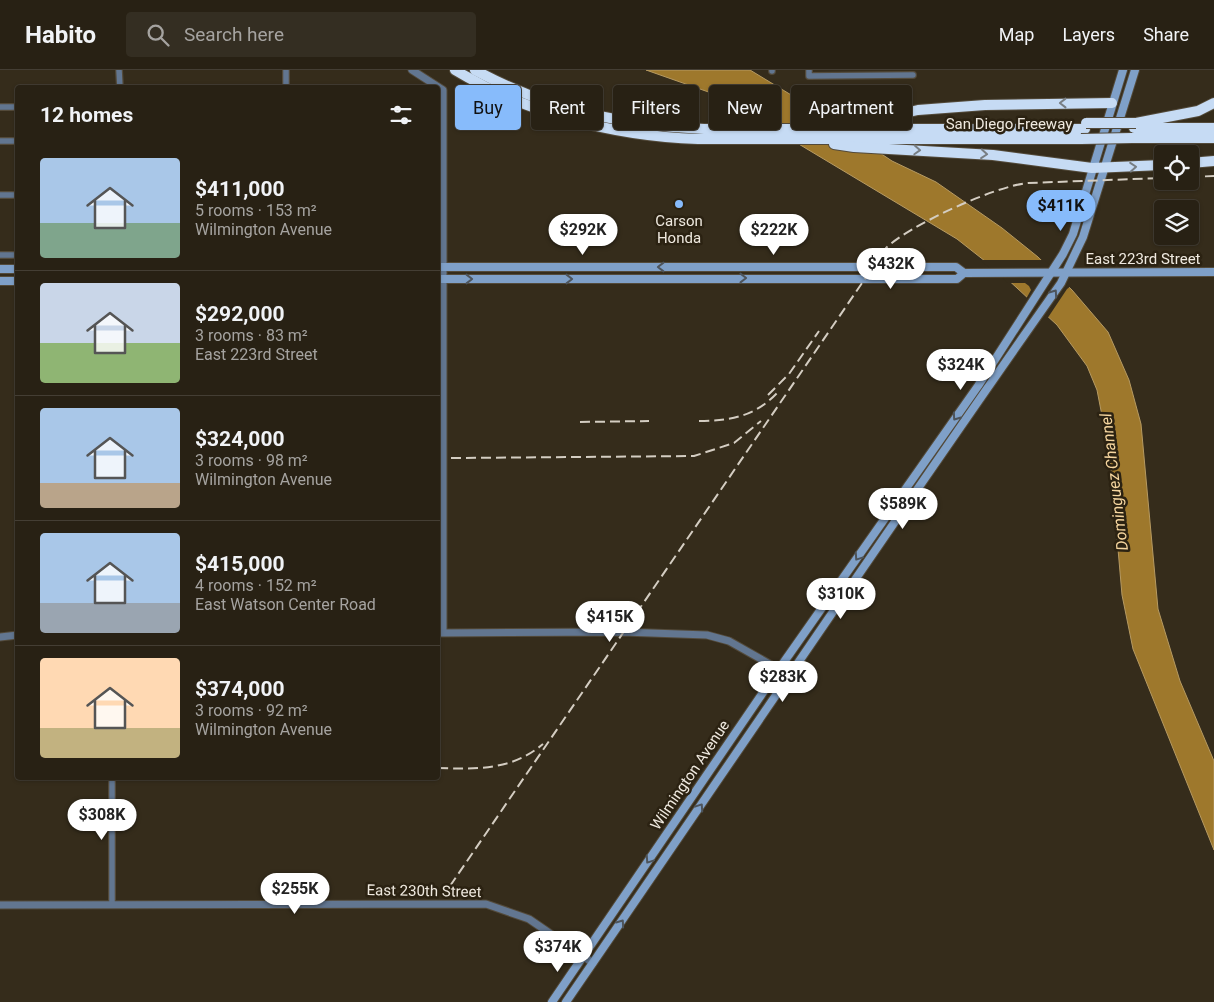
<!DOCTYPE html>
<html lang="en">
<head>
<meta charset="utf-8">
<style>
  body { margin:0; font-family:Roboto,sans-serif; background:#342e22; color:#f1f3f6; height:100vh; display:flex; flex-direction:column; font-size:19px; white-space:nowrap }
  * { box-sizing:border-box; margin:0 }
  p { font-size:16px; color:#a5a3a0 }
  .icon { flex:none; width:28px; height:28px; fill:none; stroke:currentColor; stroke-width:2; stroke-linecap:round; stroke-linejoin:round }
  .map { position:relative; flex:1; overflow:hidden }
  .sheet { position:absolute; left:15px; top:15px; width:425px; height:695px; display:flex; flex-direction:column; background:#282114; border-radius:5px; box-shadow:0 1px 4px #0004,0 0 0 1px #443e34 }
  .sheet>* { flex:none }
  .hud { position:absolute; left:455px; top:15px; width:475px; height:45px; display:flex; gap:10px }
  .tools { position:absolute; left:1154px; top:75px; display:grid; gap:10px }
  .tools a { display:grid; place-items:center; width:45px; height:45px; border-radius:5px; background:#282114; box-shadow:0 1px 4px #0004,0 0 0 1px #443e34; font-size:25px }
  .price { position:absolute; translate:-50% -42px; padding:0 11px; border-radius:18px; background:#fff; color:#222; font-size:16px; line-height:32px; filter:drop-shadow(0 1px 2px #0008) }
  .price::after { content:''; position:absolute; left:50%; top:30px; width:15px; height:11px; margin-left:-8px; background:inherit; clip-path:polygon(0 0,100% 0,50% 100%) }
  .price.on { background:#87bbfb; color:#111 }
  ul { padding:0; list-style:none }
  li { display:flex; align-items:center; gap:15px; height:125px; padding:0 25px }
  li+li { border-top:1px solid #443e34 }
  li span { display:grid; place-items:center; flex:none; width:140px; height:100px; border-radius:5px; color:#555 }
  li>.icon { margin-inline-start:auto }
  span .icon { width:60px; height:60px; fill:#fffc; stroke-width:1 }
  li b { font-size:21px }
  h2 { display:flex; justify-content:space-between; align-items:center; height:60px; padding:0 25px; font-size:21px }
  .tag { padding:0 18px; border-radius:5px; background:#282114; box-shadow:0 1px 4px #0004,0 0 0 1px #443e34; font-size:18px; line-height:45px }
  .tag.on { background:#87bbfb; color:#111 }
  header { display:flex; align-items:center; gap:30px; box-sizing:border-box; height:70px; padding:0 25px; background:#282114; border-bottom:1px solid #443e34 }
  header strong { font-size:24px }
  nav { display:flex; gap:28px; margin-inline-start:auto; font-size:18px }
  .search { width:350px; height:45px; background:#342e22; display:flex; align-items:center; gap:12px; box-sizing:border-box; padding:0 18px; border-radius:5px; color:#a5a3a0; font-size:19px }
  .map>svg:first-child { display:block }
  .water { fill:#9e782c; stroke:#b69a62 }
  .pier { fill:#352c1b }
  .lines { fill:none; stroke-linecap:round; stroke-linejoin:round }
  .minor-casing { stroke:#534a3a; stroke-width:8 }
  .tertiary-casing { stroke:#534a3a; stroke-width:9 }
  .secondary-casing { stroke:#534a3a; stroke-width:10 }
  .motorway-casing { stroke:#534a3a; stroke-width:12 }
  .minor { stroke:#627690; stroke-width:5.5 }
  .tertiary { stroke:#627690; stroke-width:7 }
  .secondary { stroke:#7fa0c8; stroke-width:8 }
  .motorway { stroke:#c6dbf4; stroke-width:10 }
  .rail { stroke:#d4cdc2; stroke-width:2; stroke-dasharray:10 5; stroke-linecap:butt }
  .motorway-bridge-casing { stroke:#534a3a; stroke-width:12; stroke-linecap:butt }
  .motorway-bridge { stroke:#c6dbf4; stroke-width:10 }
  .oneway { stroke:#787e83 }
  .oneway2 { stroke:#4d545b }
  .poi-dot { fill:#87bbfb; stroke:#2b2212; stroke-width:2 }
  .labels { text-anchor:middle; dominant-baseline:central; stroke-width:5; stroke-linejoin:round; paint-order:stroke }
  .street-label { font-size:15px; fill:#efe9df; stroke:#2b2212 }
  .poi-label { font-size:15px; fill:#efe9df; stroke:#2b2212 }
  .water-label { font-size:16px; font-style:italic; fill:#f6d69f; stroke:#2b2212 }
</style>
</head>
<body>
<header>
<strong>Habito</strong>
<div class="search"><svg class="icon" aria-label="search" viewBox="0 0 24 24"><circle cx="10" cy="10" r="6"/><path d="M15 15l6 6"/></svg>Search here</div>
<nav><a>Map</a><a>Layers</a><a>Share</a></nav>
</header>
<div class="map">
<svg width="1214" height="932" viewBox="0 0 1214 932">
  <rect width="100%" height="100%" fill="#352c1b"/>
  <!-- water -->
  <polygon class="water" points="646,0 750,0 811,37 892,91 936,112 1002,158 1038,187 1072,220 1108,262 1129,310 1141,354 1158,539 1180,611 1214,691 1214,780 1133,579 1122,525 1110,387 1097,320 1087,296 1057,255 1004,206 957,169 717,25"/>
  <!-- pier -->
  <polygon class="pier" points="980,190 1044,190 1071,216 1067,219 1047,249 1026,229 1031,220 1029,216 1025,213 1008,213"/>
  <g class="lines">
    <defs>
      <g id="minor">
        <polyline points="119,0 120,18"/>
        <polyline points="286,0 286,18"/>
        <polyline points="772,0 772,1"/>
        <polyline points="809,0 809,6 913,5"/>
        <polyline points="0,37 18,37"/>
        <polyline points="0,71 18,71"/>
        <polyline points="0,125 18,125"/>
        <polyline points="0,185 18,185"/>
        <polyline points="112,708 112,834"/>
      </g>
      <g id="tertiary">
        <polyline points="412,0 443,20 443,562"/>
        <polyline points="438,563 623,562 707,565 729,571 789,605"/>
        <polyline points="0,567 18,565"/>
        <polyline points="0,835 486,834 529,849 593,893"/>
      </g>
      <g id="secondary">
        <polyline points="438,197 956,197 964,203 1214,202"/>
        <polyline points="0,199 18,199"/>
        <polyline points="438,209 957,209 964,203"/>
        <polyline points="0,211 18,211"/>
        <polyline points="552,932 779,599 978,316 1063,184 1073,164 1123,0"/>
        <path d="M566,932C731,692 893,451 1061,213L1083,167L1135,0"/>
      </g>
      <g id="motorway">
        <path d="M455,0C528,44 613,66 698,69H1081"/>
        <path d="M475,0C546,39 623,56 704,59H1085"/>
        <polyline points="1136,53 1198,41 1214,33"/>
        <polyline points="857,54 918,40 985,35 1112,33"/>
        <polyline points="1134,58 1214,58"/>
        <polyline points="1132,68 1214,68"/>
        <polyline points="834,74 854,77 993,85 1092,98 1162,95"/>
        <polyline points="1190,93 1214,91"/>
      </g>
    </defs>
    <!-- minor casing -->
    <use href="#minor" class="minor-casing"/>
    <!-- tertiary casing -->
    <use href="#tertiary" class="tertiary-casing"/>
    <!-- secondary casing -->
    <use href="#secondary" class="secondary-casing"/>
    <!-- motorway casing -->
    <use href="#motorway" class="motorway-casing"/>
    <!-- minor -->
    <use href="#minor" class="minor"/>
    <!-- tertiary -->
    <use href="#tertiary" class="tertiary"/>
    <!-- secondary -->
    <use href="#secondary" class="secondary"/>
    <!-- motorway -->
    <use href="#motorway" class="motorway"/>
    <!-- rail -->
    <g class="rail">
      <polyline points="1190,107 1214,106"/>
      <polyline points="768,325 789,304 819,261"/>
      <path d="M699,351C731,351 756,346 778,322"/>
      <polyline points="580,352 649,351"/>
      <polyline points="451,388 694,386 734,373 761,351"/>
      <path d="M438,698C476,699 511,701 543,674"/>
      <path d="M450,816L886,178C910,155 995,116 1028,113L1162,108"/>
    </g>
    <defs>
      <g id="motorway-bridge">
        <polyline points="1086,53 1136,53"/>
        <polyline points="1081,69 1132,68"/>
      </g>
    </defs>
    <!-- motorway-bridge casing -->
    <use href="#motorway-bridge" class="motorway-bridge-casing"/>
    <!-- motorway-bridge -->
    <use href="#motorway-bridge" class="motorway-bridge"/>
  </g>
  <!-- one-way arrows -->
  <defs><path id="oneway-chevron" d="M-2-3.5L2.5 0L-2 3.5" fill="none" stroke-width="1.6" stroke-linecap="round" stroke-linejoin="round" transform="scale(1.25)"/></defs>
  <g class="oneway">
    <use href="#oneway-chevron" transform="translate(1063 33) rotate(180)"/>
    <use href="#oneway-chevron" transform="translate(917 80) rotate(3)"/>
    <use href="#oneway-chevron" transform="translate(984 84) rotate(5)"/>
    <use href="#oneway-chevron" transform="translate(1133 97) rotate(-4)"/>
  </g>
  <g class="oneway2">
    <use href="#oneway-chevron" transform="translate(661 197) rotate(180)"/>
    <use href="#oneway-chevron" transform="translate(743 208)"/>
    <use href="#oneway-chevron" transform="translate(469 209)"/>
    <use href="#oneway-chevron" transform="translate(569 209)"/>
    <use href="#oneway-chevron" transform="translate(1054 223) rotate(-55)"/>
    <use href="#oneway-chevron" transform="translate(956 347) rotate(125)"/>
    <use href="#oneway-chevron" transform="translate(858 487) rotate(124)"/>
    <use href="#oneway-chevron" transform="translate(700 737) rotate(-56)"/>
    <use href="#oneway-chevron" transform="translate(649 790) rotate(124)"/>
    <use href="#oneway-chevron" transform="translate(621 853) rotate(-55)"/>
  </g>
  <!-- markers -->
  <circle class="poi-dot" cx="679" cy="134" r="5"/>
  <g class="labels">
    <!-- street labels -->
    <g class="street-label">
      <text x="1009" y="54">San Diego Freeway</text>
      <text x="1143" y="189">East 223rd Street</text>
      <text transform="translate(690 705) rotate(-56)">Wilmington Avenue</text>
      <text transform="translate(424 821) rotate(1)">East 230th Street</text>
    </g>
    <!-- poi labels -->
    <g class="poi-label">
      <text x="679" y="151">Carson<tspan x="679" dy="17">Honda</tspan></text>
    </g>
    <!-- water labels -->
    <g class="water-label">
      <text transform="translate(1114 412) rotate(-97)">Dominguez Channel</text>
    </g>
  </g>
</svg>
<div class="tools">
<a><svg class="icon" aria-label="locate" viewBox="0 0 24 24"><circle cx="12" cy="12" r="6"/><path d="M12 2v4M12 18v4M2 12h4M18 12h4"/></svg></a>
<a><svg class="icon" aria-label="layers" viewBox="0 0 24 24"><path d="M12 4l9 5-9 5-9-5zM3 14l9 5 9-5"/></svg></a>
</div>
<b class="price on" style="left:1061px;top:162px">$411K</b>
<b class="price" style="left:583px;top:186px">$292K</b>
<b class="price" style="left:774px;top:186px">$222K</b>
<b class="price" style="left:891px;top:220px">$432K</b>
<b class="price" style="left:961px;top:321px">$324K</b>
<b class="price" style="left:903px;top:460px">$589K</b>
<b class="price" style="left:841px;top:550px">$310K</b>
<b class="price" style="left:610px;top:573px">$415K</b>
<b class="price" style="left:783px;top:633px">$283K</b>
<b class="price" style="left:102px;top:771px">$308K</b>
<b class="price" style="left:295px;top:845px">$255K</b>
<b class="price" style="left:558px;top:903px">$374K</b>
<div class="hud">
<a class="tag on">Buy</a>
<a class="tag">Rent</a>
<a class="tag">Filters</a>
<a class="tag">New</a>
<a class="tag">Apartment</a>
</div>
<section class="sheet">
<h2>12 homes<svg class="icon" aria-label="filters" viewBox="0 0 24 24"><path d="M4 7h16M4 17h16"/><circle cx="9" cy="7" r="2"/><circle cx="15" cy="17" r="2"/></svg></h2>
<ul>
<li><span style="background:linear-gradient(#a9c7e8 65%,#7fa58c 0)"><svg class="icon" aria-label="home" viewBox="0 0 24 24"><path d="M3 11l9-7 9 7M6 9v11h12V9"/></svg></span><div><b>$411,000</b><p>5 rooms · 153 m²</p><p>Wilmington Avenue</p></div></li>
<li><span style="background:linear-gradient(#c9d6e8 60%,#8fb573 0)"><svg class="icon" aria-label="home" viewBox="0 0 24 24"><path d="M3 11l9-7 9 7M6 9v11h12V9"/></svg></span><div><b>$292,000</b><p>3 rooms · 83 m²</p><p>East 223rd Street</p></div></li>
<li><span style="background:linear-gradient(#a9c7e8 75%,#b9a48a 0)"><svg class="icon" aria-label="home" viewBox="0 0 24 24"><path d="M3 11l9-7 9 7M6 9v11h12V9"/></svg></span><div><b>$324,000</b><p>3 rooms · 98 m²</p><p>Wilmington Avenue</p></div></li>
<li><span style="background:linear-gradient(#a9c7e8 70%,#9aa5b1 0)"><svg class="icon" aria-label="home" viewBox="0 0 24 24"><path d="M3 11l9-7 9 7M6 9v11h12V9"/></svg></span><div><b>$415,000</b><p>4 rooms · 152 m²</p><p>East Watson Center Road</p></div></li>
<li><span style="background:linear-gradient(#ffd9b3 70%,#c2b280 0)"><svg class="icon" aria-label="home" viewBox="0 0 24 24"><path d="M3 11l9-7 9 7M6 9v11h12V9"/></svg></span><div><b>$374,000</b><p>3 rooms · 92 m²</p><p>Wilmington Avenue</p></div></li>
</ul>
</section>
</div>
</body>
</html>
